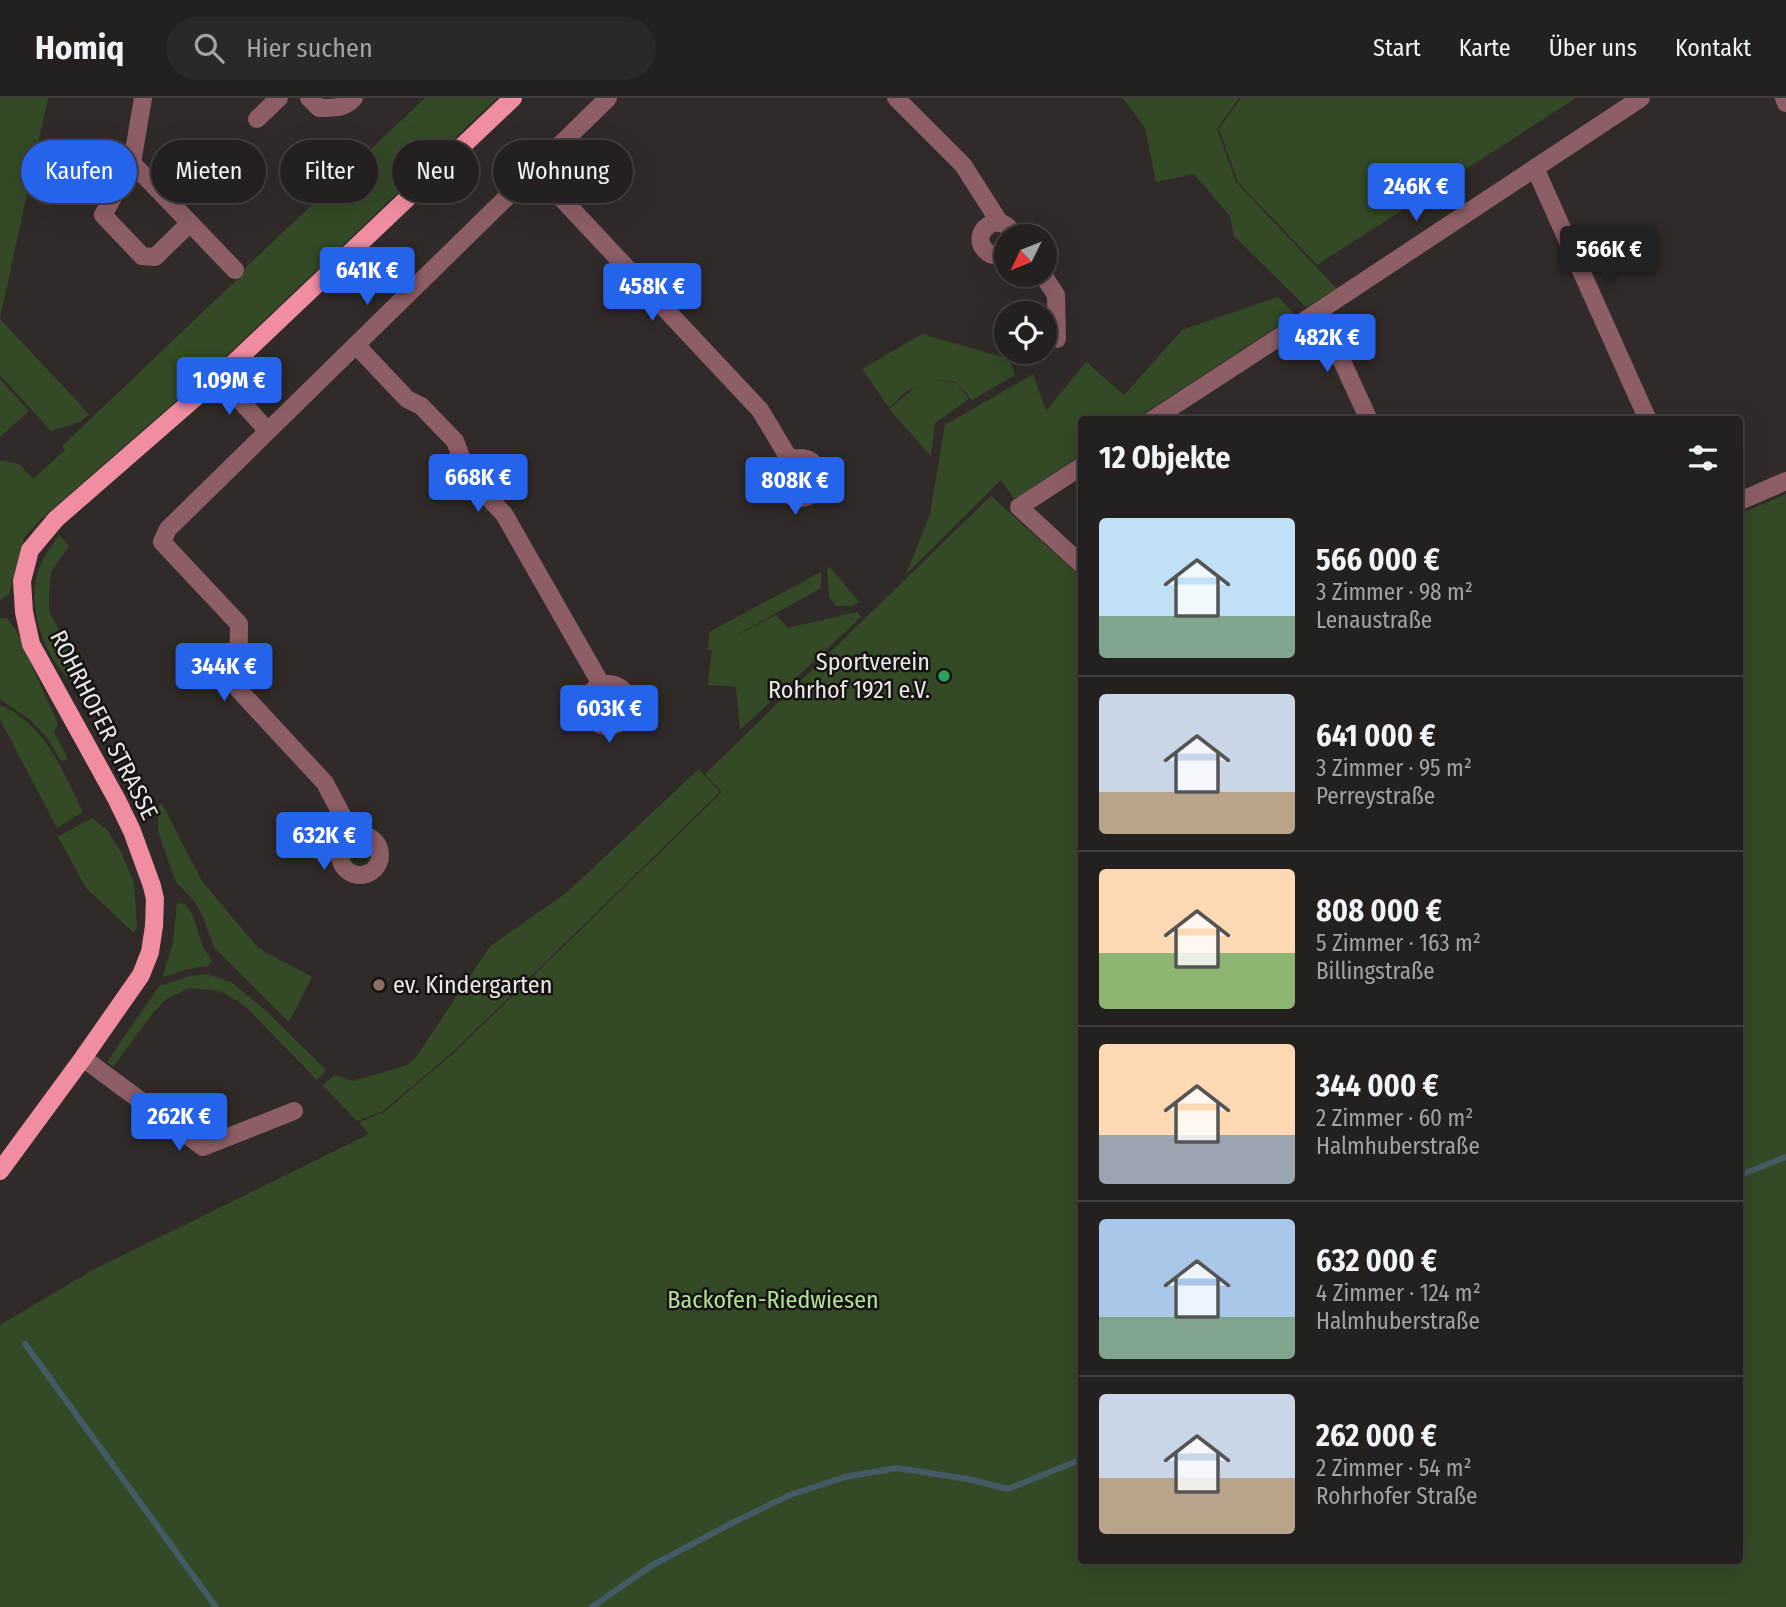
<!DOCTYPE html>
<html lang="de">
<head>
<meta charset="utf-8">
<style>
  body { margin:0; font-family:"Fira Sans Condensed",sans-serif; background:#2c2828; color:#f1f3f6; height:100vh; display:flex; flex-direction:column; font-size:26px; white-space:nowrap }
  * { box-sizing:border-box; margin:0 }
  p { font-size:23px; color:#a3a3a4 }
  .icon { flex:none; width:38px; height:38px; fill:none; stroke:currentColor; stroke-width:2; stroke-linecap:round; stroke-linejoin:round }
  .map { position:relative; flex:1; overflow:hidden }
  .side { position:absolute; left:1078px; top:318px; width:665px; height:1148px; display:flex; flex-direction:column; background:#24201f; border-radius:7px; box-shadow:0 7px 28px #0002,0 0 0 2px #413e3d }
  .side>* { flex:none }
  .hud { position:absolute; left:21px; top:42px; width:665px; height:63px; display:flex; gap:14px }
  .needle { width:46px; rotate:227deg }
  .tools { position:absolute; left:994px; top:126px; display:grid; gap:14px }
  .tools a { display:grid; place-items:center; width:63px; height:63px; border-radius:50%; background:#24201f; box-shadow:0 7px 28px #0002,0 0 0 2px #413e3d; font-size:35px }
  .price { position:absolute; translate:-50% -60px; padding:0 16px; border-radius:7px; background:#2563eb; color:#fff; font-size:23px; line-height:46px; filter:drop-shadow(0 2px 4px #0008) }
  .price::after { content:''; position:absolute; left:50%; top:42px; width:21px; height:16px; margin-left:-10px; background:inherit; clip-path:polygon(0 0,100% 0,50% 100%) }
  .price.active { background:#222; color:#fff }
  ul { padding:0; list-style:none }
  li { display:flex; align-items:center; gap:21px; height:175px; padding:0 21px }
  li+li { border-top:2px solid #413e3d }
  li span { display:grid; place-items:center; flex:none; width:196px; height:140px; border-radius:7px; color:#555 }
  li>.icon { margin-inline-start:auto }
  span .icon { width:84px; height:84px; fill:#fffc; stroke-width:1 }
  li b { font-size:30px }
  h2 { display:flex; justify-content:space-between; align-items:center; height:84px; padding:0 21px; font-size:30px }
  .tag { padding:0 24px; border-radius:32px; background:#24201f; box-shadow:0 7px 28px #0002,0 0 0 2px #413e3d; font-size:24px; line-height:63px }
  .tag.active { background:#2563eb; color:#fff }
  header { display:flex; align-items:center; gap:42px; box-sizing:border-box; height:98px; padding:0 35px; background:#24201f; border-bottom:2px solid #413e3d }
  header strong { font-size:33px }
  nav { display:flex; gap:38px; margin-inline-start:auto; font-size:24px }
  .search { width:490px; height:63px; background:#2c2828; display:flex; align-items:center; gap:18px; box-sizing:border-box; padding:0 24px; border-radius:38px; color:#a3a3a4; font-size:26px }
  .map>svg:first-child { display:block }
  .green { fill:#344a26 }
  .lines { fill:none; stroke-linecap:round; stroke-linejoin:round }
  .stream { stroke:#465a66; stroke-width:6 }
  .minor { stroke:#8e5e66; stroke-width:18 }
  .major { stroke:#f08da0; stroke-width:18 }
  .leisure-dot { fill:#2e9e5b; stroke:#161413; stroke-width:2.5 }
  .education-dot { fill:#8d6e63; stroke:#161413; stroke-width:2.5 }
  .labels { text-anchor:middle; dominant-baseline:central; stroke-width:5; stroke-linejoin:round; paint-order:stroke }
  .poi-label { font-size:24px; fill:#ebe7e6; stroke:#161413; text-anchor:end }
  .street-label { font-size:24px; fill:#ebe7e6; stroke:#161413 }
  .park-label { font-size:24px; fill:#b2e195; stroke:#161413 }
</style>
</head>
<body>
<header>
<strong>Homiq</strong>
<div class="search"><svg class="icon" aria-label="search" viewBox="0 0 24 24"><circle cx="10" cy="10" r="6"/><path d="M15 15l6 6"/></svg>Hier suchen</div>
<nav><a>Start</a><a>Karte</a><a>Über uns</a><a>Kontakt</a></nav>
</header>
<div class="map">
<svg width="1786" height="1509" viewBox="0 0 1786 1509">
  <rect width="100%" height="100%" fill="#302b29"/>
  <!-- green -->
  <g class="green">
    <polygon points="2,0 48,0 0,220 0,1"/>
    <polygon points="425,0 497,0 216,268 40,422 24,440 9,496 0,502 0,362 19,366 33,381 65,352 62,348 245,174 243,172"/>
    <polygon points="1123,0 1239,0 1217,31 1236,84 1337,191 1306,209 1234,138 1230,118 1194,76 1156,84 1145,30"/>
    <polygon points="1241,0 1576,0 1317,167 1238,84 1219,31"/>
    <polygon points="1278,199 1295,217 1134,322 1082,322 1081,357 1014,401 1001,382 906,476 930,416 945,327 1033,276 1046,313 1086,264 1124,297 1182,232"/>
    <polygon points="0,221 89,316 80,324 51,333 0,277"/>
    <polygon points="922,236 1009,261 1015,277 972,302 956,284 927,281 956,285 969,301 935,325 931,358 889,311 918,287 903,296 889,310 862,271"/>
    <polygon points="0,281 29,313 0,339"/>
    <polygon points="1786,396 1786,1509 0,1509 0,1227 91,1173 369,1036 359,1024 384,1014 454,955 722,694 705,676 991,398 1081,479 1082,1463 1740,1463 1740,416"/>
    <path d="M59,437L69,448L51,474L49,497V513L91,594L82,598C75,586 66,579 58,568C41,545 30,509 36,480C40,464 49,451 59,437Z"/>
    <polygon points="830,469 859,504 852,508 836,508 829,499 827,471"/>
    <polygon points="821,474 821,490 726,543 776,517 788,530 857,514 861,519 740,632 736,589 708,587 712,551 708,553 709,534"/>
    <polygon points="0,520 7,520 16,532 58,626 54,634 68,661 61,663 46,638 29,621 0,601"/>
    <path d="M0,607C6,610 14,613 19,618C51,640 66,681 83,714L57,730L0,621Z"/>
    <polygon points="699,671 720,694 454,953 383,1013 357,1023 323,988 334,977 353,983 405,968 414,962 490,848 565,796"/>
    <polygon points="162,706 202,783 258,850 312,879 289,924 214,849 203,819 194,803 176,784 158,734 159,707"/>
    <polygon points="92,720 108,733 122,756 134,785 137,829 134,835 86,790 58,739"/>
    <polygon points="177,805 185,806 192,816 203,849 212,863 208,868 188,871 165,879 163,877 173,844"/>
    <polygon points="207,876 231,884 265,912 326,972 317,982 244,907 220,893 190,890 166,901 153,915 113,969 107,964 159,888 190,878"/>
  </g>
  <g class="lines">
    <!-- stream -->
    <g class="stream">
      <polyline points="1740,1077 1786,1059"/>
      <polyline points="25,1246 216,1509"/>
      <polyline points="592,1509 651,1468 732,1425 790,1397 845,1379 897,1370 968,1381 1008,1391 1082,1361"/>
    </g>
    <!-- minor -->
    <g class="minor">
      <polyline points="143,0 132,65 103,117 142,158 155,159 190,125 235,172"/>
      <path d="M309,0L319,10C333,10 344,11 354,0"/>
      <polyline points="896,0 963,67 1000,125"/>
      <polyline points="1784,0 1786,5"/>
      <polyline points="257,21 279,0"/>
      <polyline points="132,65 190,125"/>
      <polyline points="1535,70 1648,322"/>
      <polyline points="535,72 760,312 790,362"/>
      <path d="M1006,154C999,158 992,159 986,153C967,135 1002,108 1013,138"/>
      <polyline points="1043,177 1056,197 1057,241"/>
      <polyline points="1319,213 1369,322"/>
      <polyline points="356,247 407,301 421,308 455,343 469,379 504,416 601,586"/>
      <polyline points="219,279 267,332"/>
      <polyline points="1152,322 1319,213 1641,0"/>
      <circle cx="800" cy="380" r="20"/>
      <polyline points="1082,368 1019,409 1082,467"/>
      <polyline points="1740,403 1786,383"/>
      <circle cx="608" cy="607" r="21"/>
      <circle cx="360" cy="757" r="20"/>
      <polyline points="350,740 346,725 325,685 238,591 239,526 162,444 168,431 608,0"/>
      <polyline points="83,960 203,1049 294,1013"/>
    </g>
    <!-- major -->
    <polyline class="major" points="0,1073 83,960 141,877 150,854 154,828 155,801 152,788 132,733 117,702 31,546 24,514 22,483 30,452 56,421 219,279 513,0"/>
  </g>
  <!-- markers -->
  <circle class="leisure-dot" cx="944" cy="578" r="7"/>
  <circle class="education-dot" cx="379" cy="887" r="7"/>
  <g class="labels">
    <!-- poi labels -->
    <g class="poi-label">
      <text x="930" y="564">Sportverein<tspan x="930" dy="28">Rohrhof 1921 e.V.</tspan></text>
      <text x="393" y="887" text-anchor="start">ev. Kindergarten</text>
    </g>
    <!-- street labels -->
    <g class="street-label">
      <text transform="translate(104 627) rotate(63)">ROHRHOFER STRASSE</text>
    </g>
    <!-- park labels -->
    <g class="park-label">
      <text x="773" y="1202">Backofen-Riedwiesen</text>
    </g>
  </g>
</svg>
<div class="tools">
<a><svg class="needle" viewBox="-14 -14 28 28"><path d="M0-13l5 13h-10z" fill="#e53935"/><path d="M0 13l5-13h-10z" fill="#a3a3a4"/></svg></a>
<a><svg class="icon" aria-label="locate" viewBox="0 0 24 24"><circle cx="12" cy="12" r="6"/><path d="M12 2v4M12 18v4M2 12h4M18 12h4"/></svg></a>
</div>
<b class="price" style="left:1416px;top:125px">246K €</b>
<b class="price active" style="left:1609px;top:188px">566K €</b>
<b class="price" style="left:367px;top:209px">641K €</b>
<b class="price" style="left:652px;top:225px">458K €</b>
<b class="price" style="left:1327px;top:276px">482K €</b>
<b class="price" style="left:229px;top:319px">1.09M €</b>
<b class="price" style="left:478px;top:416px">668K €</b>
<b class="price" style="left:795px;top:419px">808K €</b>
<b class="price" style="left:224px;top:605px">344K €</b>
<b class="price" style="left:609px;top:647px">603K €</b>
<b class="price" style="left:324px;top:774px">632K €</b>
<b class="price" style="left:179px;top:1055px">262K €</b>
<div class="hud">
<a class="tag active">Kaufen</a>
<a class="tag">Mieten</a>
<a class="tag">Filter</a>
<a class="tag">Neu</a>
<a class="tag">Wohnung</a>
</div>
<section class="side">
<h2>12 Objekte<svg class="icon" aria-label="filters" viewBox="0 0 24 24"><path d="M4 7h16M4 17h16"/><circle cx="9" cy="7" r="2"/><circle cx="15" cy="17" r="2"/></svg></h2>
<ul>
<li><span style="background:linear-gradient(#bfe0f5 70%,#7fa58c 0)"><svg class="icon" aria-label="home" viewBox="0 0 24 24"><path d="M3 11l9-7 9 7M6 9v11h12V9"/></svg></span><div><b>566 000 €</b><p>3 Zimmer · 98 m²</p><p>Lenaustraße</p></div></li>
<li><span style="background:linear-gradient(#c9d6e8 70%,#b9a48a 0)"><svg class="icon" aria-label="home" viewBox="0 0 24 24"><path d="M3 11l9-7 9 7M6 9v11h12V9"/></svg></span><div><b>641 000 €</b><p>3 Zimmer · 95 m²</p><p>Perreystraße</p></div></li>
<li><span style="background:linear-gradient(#ffd9b3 60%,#8fb573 0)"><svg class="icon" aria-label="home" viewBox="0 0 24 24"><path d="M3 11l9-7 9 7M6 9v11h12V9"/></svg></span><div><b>808 000 €</b><p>5 Zimmer · 163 m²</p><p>Billingstraße</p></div></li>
<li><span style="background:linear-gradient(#ffd9b3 65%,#9aa5b1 0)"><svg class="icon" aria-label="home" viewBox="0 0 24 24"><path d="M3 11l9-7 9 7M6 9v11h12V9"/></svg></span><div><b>344 000 €</b><p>2 Zimmer · 60 m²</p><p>Halmhuberstraße</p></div></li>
<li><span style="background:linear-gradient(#a9c7e8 70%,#7fa58c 0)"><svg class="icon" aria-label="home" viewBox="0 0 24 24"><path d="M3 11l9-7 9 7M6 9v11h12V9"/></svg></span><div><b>632 000 €</b><p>4 Zimmer · 124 m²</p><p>Halmhuberstraße</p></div></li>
<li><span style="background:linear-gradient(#c9d6e8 60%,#b9a48a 0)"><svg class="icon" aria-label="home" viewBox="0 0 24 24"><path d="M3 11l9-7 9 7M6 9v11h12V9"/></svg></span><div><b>262 000 €</b><p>2 Zimmer · 54 m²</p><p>Rohrhofer Straße</p></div></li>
</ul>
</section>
</div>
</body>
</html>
